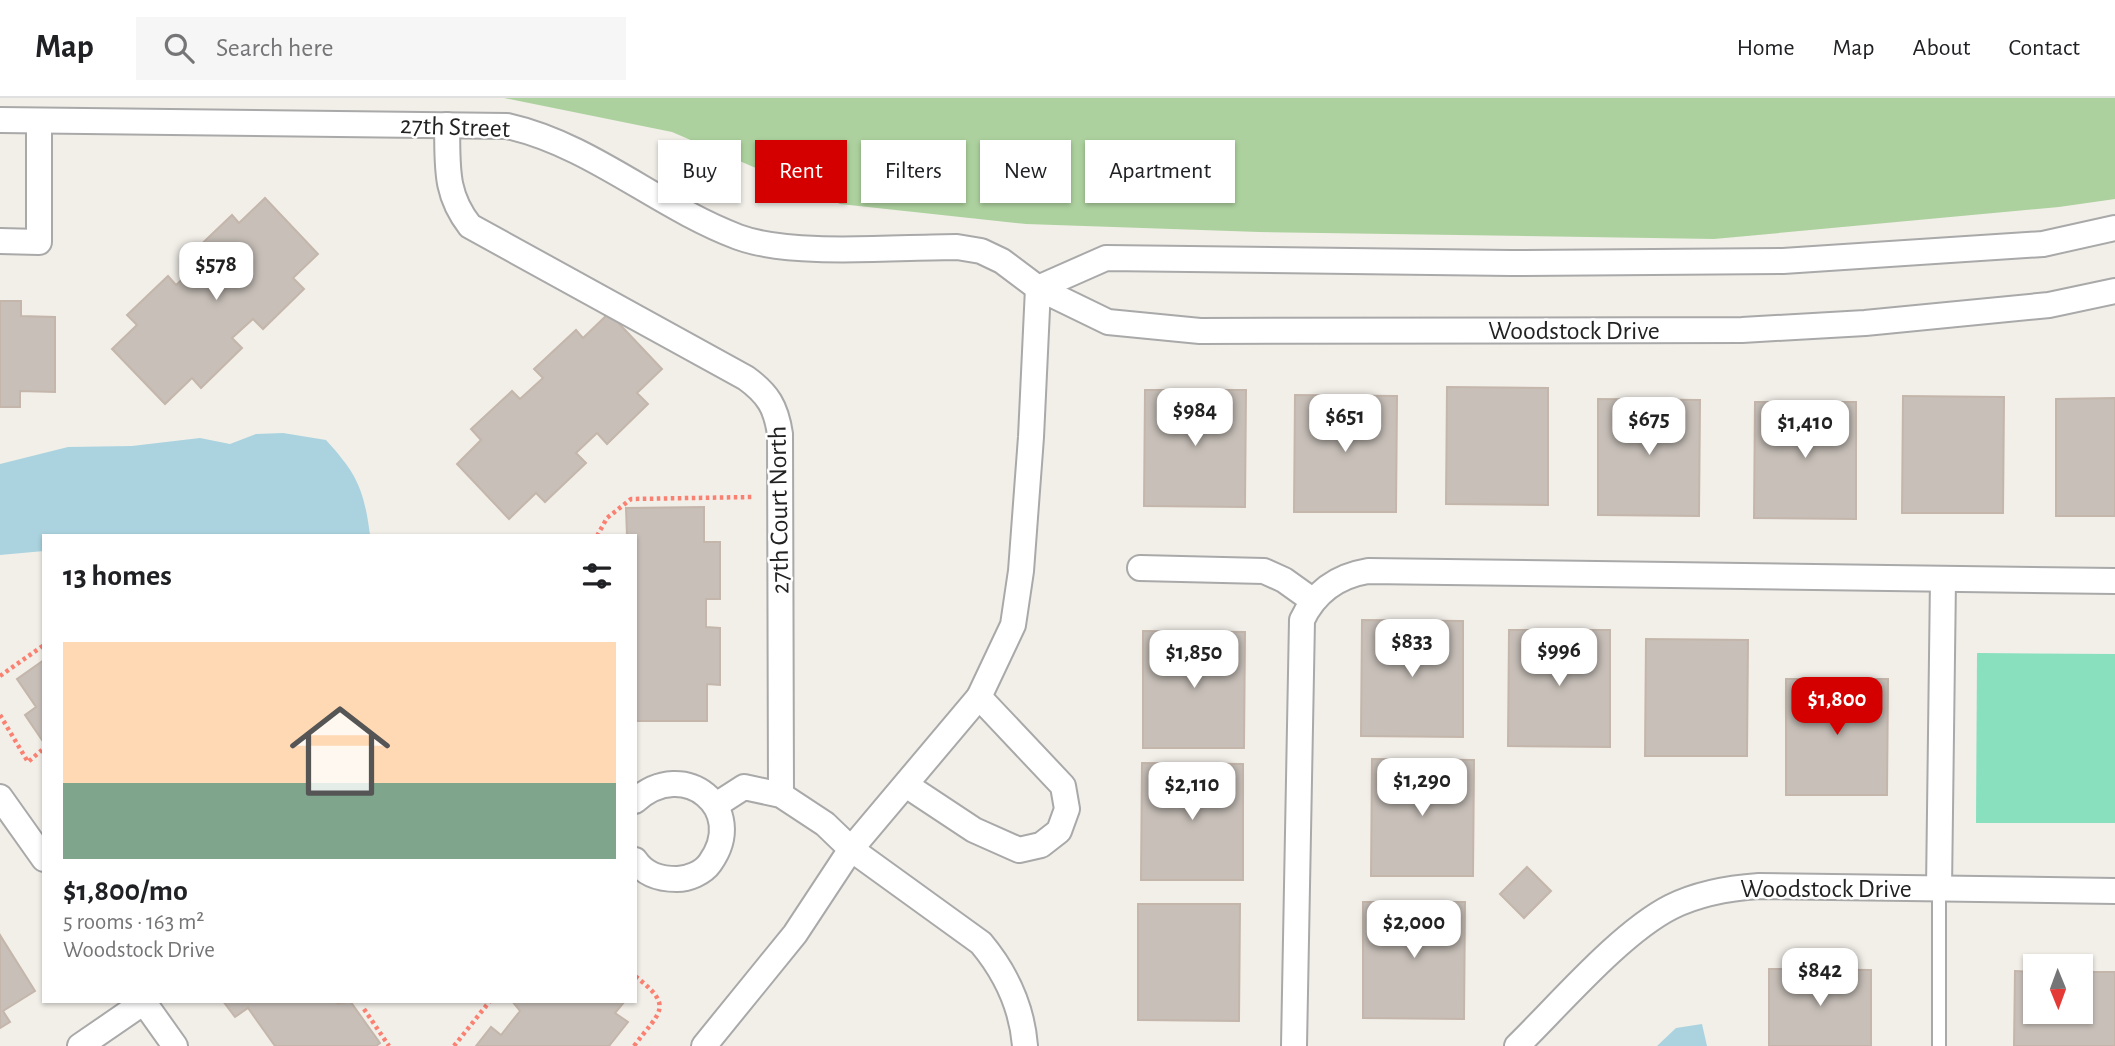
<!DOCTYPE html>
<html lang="en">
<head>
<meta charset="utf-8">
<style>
  body { margin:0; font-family:"Alegreya Sans",sans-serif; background:#f6f6f6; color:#202124; height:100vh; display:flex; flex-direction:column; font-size:26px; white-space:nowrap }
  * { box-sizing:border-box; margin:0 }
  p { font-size:23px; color:#757577 }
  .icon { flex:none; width:38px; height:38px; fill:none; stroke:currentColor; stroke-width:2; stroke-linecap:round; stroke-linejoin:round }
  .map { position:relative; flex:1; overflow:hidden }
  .side { position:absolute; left:42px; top:436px; width:595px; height:469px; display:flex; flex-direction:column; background:#fff; border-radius:0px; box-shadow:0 2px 5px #0004 }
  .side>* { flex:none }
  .hud { position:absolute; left:658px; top:42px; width:665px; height:63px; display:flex; gap:14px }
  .needle { width:46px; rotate:179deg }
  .controls { position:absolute; left:2023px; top:856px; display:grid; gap:14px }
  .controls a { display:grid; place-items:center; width:70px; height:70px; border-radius:0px; background:#fff; box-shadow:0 2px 5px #0004; font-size:35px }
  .price { position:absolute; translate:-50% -60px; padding:0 16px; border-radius:14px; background:#fff; color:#222; font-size:23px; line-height:46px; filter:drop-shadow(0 2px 4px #0008) }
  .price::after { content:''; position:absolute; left:50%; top:42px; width:21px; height:16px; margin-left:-10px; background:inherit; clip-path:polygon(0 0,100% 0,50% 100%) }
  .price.selected { background:#d40000; color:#fff }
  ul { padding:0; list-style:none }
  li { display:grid; align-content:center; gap:14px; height:371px; padding:0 21px }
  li+li { border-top:2px solid #e0e0e0 }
  li span { display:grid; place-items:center; height:217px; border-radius:0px; color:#555 }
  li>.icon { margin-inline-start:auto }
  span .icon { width:126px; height:126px; fill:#fffc; stroke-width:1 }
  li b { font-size:30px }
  h2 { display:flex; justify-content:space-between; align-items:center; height:84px; padding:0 21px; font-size:30px }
  .pill { padding:0 24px; border-radius:0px; background:#fff; box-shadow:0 2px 5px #0004; font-size:24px; line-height:63px }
  .pill.selected { background:#d40000; color:#fff }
  header { display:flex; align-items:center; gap:42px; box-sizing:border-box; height:98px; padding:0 35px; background:#fff; border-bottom:2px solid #e0e0e0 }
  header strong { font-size:33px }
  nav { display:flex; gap:38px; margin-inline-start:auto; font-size:24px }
  .search { width:490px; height:63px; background:#f6f6f6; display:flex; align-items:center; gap:18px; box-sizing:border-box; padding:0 24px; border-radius:0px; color:#757577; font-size:26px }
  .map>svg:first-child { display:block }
  .forest { fill:#add19e }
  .pitch { fill:#88e0be }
  .water { fill:#aad3df }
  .building { fill:#c7bfb8; stroke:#c4b6ab; stroke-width:2 }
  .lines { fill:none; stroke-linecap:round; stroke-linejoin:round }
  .service-casing { stroke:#a9a9a9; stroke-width:16 }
  .minor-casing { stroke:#a9a9a9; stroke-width:28 }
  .path { stroke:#fa8072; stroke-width:4.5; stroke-dasharray:3.5 3.5; stroke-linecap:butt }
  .service { stroke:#fff; stroke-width:12 }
  .minor { stroke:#fff; stroke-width:24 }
  .labels { text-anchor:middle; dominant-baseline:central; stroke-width:5; stroke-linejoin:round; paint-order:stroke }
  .street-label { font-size:26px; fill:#222; stroke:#fff }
</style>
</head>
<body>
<header>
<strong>Map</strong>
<div class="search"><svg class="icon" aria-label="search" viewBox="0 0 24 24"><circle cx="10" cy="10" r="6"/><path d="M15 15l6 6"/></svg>Search here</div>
<nav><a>Home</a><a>Map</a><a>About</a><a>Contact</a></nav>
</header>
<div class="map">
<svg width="2115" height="948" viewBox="0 0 2115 948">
  <rect width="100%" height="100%" fill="#f2efe9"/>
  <!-- forest -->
  <polygon class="forest" points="504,0 2115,0 2115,101 2059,109 1714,141 1259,134 1026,126 840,106 672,34"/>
  <!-- pitch -->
  <polygon class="pitch" points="1977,555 2115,556 2115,725 1976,725"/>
  <!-- water -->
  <g class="water">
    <path d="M283,335L326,342C357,376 364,391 370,437L44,438V453L0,457V366L68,349L132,348L200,340L230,346L256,336Z"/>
    <polygon points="1702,926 1707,948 1657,948 1676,930"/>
  </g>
  <!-- building -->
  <g class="building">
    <polygon points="265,100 318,156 293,180 304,191 263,231 253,221 232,240 242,250 201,290 192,280 165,306 112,251 137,227 127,217 168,178 176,187 199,166 190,157 232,117 239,125"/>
    <polygon points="0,203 21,203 21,218 55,219 55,294 20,293 20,309 0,309"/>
    <polygon points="609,215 662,271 637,295 648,306 607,346 597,335 576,355 586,365 545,404 536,395 509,421 457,366 481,342 471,331 512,293 520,301 543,280 534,271 576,232 583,240"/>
    <polygon points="1447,289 1548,290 1548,407 1446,406"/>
    <polygon points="1145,292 1246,292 1245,409 1144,408"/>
    <polygon points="1295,297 1397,298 1396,414 1294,414"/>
    <polygon points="1903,298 2004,299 2003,415 1902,415"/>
    <polygon points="2115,300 2115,418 2056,418 2056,301"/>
    <polygon points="1598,301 1700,302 1699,418 1598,417"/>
    <polygon points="1755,304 1856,304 1856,421 1754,420"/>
    <polygon points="704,409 704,444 720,444 720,501 706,501 706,529 720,530 720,587 707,586 707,623 635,623 635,438 627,438 626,410"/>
    <polygon points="1362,522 1463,523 1463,639 1361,638"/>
    <polygon points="1509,532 1610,532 1610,649 1508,648"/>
    <polygon points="1143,533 1245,534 1244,650 1143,650"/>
    <polygon points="1646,541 1748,542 1747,658 1645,658"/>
    <polygon points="44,562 44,645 25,617 36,609 17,581"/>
    <polygon points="1786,581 1888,581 1887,697 1786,697"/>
    <polygon points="1372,661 1474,662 1473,778 1371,778"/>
    <polygon points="1142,665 1243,666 1243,782 1141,782"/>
    <polygon points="1527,769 1551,793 1524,820 1500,796"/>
    <polygon points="1363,804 1465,804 1464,921 1363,920"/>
    <polygon points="1138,806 1240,806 1239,923 1138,922"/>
    <polygon points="0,837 35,893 3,913 10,924 0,930"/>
    <polygon points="1769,871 1871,872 1871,948 1769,948"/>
    <polygon points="2015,873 2035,874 2035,914 2081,914 2081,874 2115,874 2115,948 2014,948"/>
    <polygon points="223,903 335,903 338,906 350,903 380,945 376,948 275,948 248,910 235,919"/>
    <polygon points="512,903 625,903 615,915 628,924 609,948 476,948 491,929 501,937 520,913"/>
  </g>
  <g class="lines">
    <defs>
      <polyline id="service" points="1939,948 1939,791"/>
      <g id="minor">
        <path d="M0,22L507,28C592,47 658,109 738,139C792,159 897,149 957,149L981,153L1002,163L1038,190L1108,224L1200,233L1742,232L1865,225L2049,207L2115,193"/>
        <path d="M447,27C448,67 444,95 470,128L746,280C768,296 776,309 780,336L781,697"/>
        <polyline points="0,143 39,144 39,23"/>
        <polyline points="1038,190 1106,160 1511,165 1783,163 2043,146 2115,130"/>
        <polyline points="1140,470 1264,473 1284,482 1312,502"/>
        <polyline points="906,687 974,732 1019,752 1041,747 1059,733 1067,711 1063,688 979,599"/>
        <polyline points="0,699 44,761"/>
        <path d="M635,703C684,658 749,711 710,765C703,775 688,781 677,781C660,781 645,777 635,762"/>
        <path d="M716,707L744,689L781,697L825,726L851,751L981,845C1006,875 1022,909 1025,948"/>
        <polyline points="1939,791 1943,481"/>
        <polyline points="143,903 175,948"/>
        <polyline points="80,948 144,904"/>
        <polyline points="704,948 795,836 851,751 979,599 1013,527 1021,473 1031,339 1038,190"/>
        <path d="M1294,948L1302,522C1315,494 1338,478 1368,473L2115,483"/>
        <path d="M1517,948C1559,907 1620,835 1671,809C1699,795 1729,790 1759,788L2115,793"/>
      </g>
    </defs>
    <!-- service casing -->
    <use href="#service" class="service-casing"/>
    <!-- minor casing -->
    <use href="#minor" class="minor-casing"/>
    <!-- path -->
    <g class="path">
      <polyline points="597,438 607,420 631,401 752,399"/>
      <polyline points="0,578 44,547"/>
      <polyline points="0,617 28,664 42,652"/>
      <polyline points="364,911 389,948"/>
      <polyline points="454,948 490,903"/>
      <path d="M634,948C660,913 675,909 635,878"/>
    </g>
    <!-- service -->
    <use href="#service" class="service"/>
    <!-- minor -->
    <use href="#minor" class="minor"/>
  </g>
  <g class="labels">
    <!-- street labels -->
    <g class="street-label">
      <text transform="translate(455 29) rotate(2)">27th Street</text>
      <text x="1574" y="233">Woodstock Drive</text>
      <text transform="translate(779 412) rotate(-91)">27th Court North</text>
      <text x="1826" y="791">Woodstock Drive</text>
    </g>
  </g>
</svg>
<div class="controls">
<a><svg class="needle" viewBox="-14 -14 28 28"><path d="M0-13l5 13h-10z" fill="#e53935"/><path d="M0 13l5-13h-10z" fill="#757577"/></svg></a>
</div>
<b class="price" style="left:216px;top:204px">$578</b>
<b class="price" style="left:1195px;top:350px">$984</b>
<b class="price" style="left:1345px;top:356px">$651</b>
<b class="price" style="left:1649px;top:359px">$675</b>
<b class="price" style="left:1805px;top:362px">$1,410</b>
<b class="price" style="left:1412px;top:581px">$833</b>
<b class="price" style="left:1559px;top:590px">$996</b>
<b class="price" style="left:1194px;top:592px">$1,850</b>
<b class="price selected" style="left:1837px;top:639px">$1,800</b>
<b class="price" style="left:1422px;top:720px">$1,290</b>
<b class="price" style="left:1192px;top:724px">$2,110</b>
<b class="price" style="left:1414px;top:862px">$2,000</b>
<b class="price" style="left:1820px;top:910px">$842</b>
<div class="hud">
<a class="pill">Buy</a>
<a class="pill selected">Rent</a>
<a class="pill">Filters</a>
<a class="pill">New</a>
<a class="pill">Apartment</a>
</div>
<section class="side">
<h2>13 homes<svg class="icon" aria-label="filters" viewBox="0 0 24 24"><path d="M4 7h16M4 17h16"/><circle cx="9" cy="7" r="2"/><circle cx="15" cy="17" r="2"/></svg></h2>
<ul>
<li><span style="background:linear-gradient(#ffd9b3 65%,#7fa58c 0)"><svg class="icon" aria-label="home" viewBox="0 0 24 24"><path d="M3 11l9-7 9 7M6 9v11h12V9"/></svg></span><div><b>$1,800/mo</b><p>5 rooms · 163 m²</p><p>Woodstock Drive</p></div></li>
</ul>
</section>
</div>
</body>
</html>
